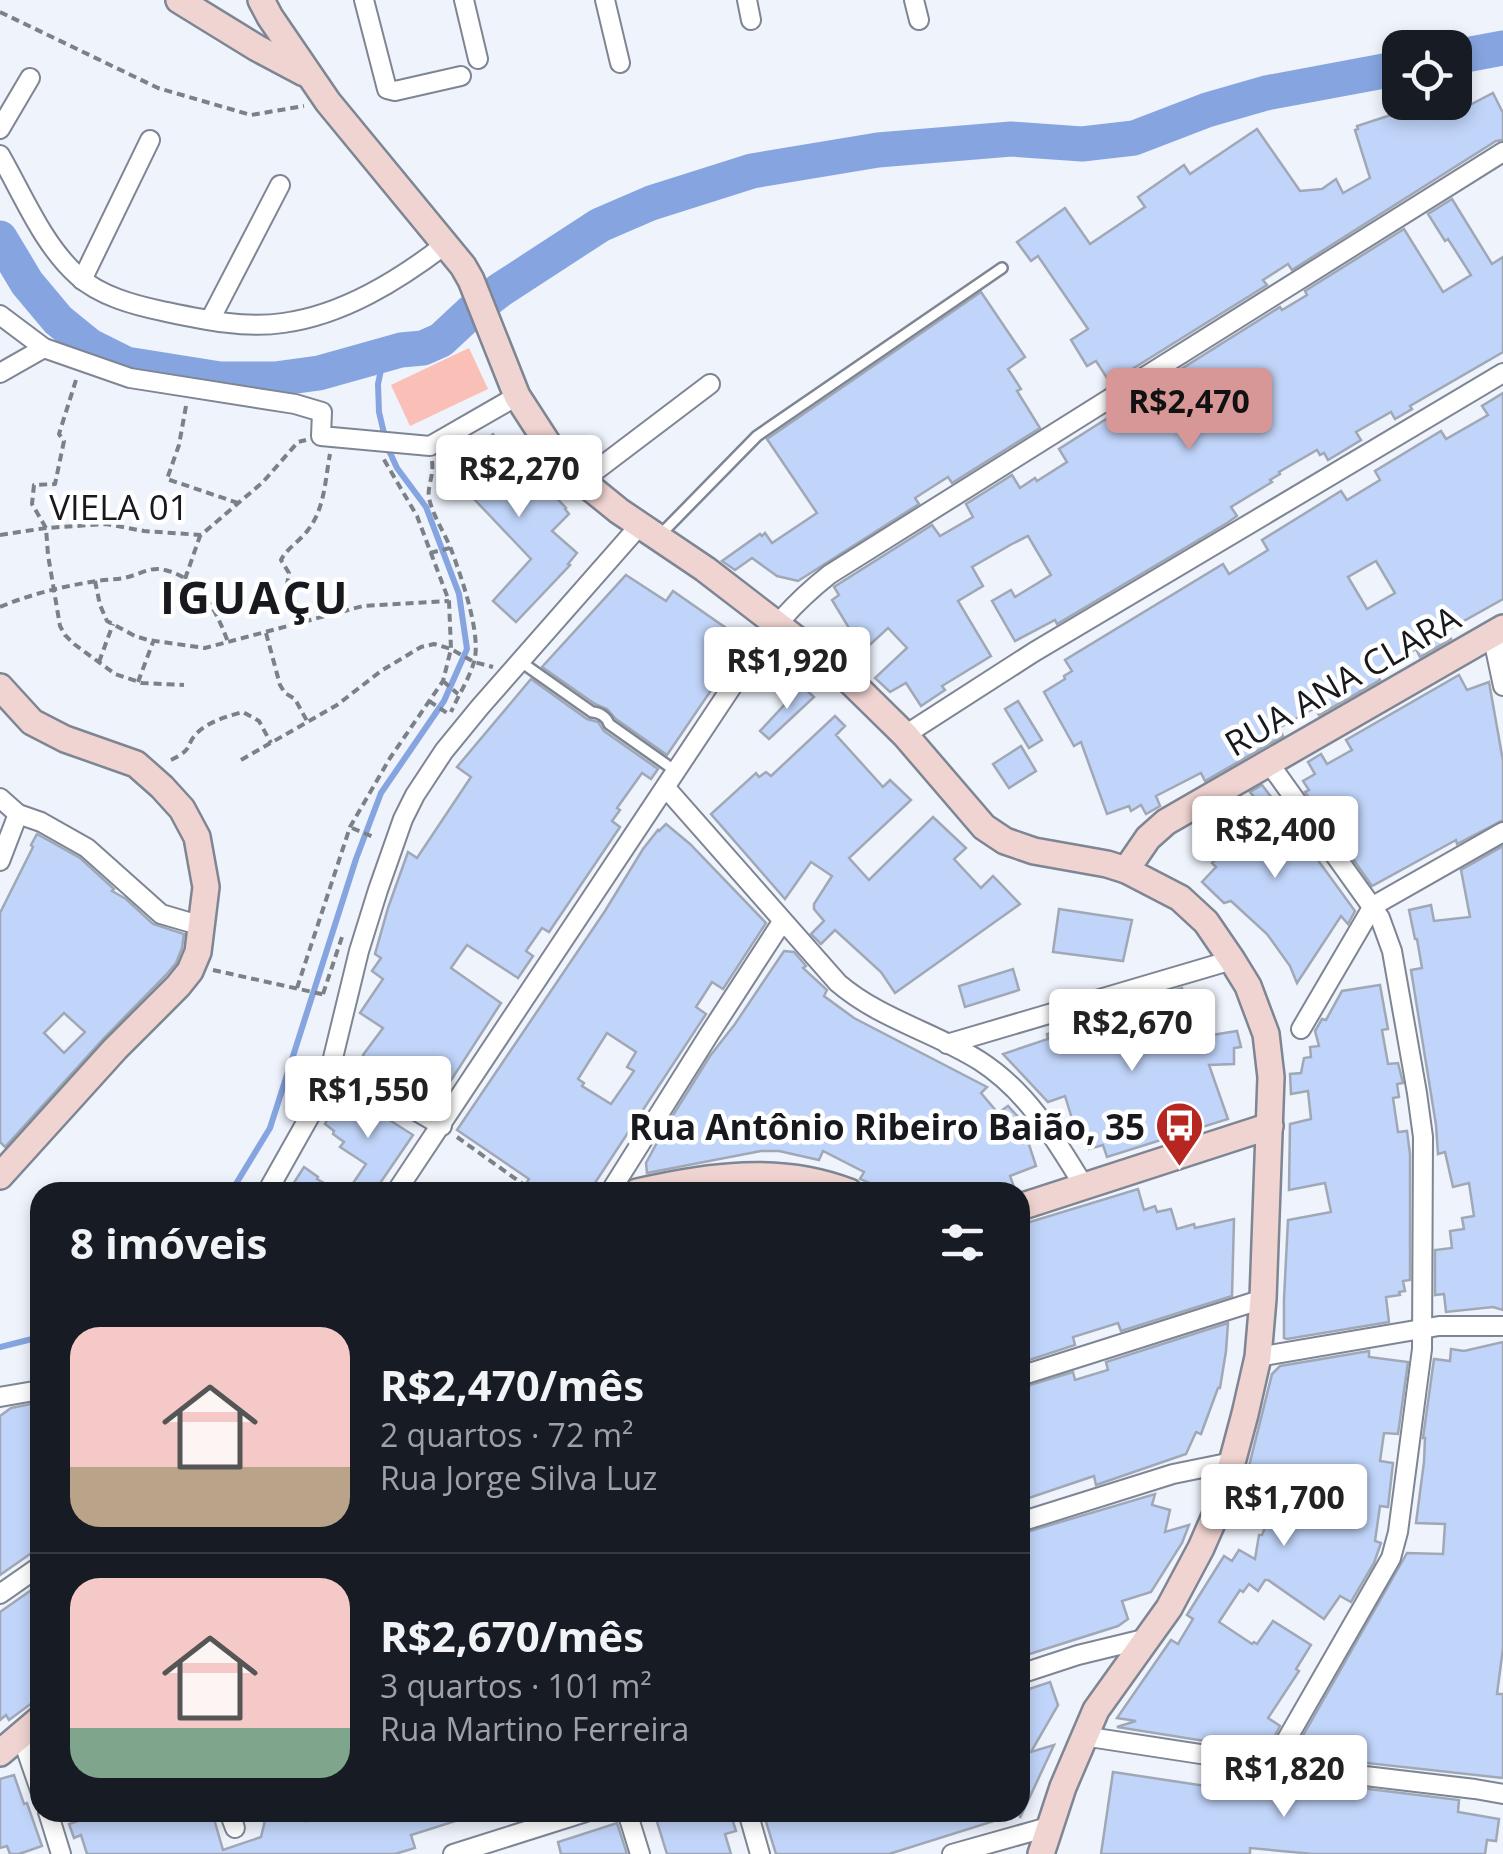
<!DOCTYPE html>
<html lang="pt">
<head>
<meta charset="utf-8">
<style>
  body { margin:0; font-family:"Open Sans",sans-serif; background:#20242c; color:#f1f3f6; height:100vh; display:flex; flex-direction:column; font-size:38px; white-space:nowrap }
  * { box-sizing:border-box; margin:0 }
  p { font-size:32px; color:#9ea1a6 }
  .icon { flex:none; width:55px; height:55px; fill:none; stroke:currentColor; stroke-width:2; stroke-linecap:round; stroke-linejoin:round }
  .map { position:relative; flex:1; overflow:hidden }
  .panel { position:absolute; left:30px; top:1182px; width:1000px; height:640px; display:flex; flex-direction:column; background:#171b24; border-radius:30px; box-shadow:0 5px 15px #0003 }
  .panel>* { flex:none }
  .tools { position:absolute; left:1382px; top:30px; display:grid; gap:20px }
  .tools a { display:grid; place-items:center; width:90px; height:90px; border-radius:20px; background:#171b24; box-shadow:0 5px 15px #0003; font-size:50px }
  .price { position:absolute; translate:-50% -85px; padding:0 22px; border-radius:10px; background:#fff; color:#222; font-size:32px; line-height:65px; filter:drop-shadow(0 2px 5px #0008) }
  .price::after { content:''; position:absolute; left:50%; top:60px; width:30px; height:22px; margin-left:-15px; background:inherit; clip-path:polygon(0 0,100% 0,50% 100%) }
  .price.current { background:#d69796; color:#111 }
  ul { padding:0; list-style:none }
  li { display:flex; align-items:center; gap:30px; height:250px; padding:0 40px }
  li+li { border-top:2px solid #363941 }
  li span { display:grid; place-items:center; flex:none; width:280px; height:200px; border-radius:30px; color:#555 }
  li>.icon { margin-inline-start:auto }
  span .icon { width:120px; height:120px; fill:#fffc; stroke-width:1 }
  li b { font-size:42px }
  h2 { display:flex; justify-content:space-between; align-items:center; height:120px; padding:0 40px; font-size:42px }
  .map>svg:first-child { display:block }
  .green { fill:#fabfb6 }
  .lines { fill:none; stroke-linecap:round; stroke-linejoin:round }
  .stream { stroke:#86a5e0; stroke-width:6 }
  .river { stroke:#86a5e0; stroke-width:35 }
  .building { fill:#c1d5fa; stroke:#a0a8b6; stroke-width:2.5; fill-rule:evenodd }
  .lane-casing { stroke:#7e8593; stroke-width:14 }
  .street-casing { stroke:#7e8593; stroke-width:22 }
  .secondary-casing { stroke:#7e8593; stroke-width:30 }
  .path { stroke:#7c8087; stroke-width:4; stroke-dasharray:8 5; stroke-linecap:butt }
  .lane { stroke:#fff; stroke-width:9 }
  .street { stroke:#fff; stroke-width:18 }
  .secondary { stroke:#f0d4d1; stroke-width:25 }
  .labels { text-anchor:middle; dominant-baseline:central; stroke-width:9; stroke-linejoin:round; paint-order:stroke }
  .street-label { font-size:35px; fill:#17191f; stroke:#fff }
  .poi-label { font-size:35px; font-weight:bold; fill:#17191f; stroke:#fff; text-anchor:end }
  .district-label { font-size:45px; font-weight:bold; letter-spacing:2.5px; fill:#17191f; stroke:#fff }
</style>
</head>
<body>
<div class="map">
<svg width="1503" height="1854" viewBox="0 0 1503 1854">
  <rect width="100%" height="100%" fill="#eef3fc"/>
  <!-- green -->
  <polygon class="green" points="469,348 488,389 410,426 391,385"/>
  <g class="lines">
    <!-- stream -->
    <g class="stream">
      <polyline points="231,1192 270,1128 356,859 381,793 444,701 467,649 459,594 426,507 397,468 387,446 379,412 378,384 384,356"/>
      <polyline points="0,1347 40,1337"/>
    </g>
    <!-- river -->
    <g class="river">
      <polyline points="1455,57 1503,48"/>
      <polyline points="0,238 27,283 58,320 90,346 126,364 220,379 275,379 319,373 401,350 423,348 441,340 470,313 500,290 600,225 651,203 752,171 878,150 1011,139 1082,144 1134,138 1207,110 1266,93 1400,68"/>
    </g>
  </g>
  <!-- building -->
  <g class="building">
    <polygon points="1493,93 1503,113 1503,140 1496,141 1292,270 1288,264 1263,280 1267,285 1121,376 1118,371 1107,378 1096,361 1087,366 1071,340 1088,329 1038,256 1031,261 1017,242 1065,208 1090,244 1145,207 1138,197 1184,165 1190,174 1257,129 1300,191 1322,189 1336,179 1343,193 1370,178 1355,130 1358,129 1357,126 1397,113 1396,102 1462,102 1464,108"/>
    <polygon points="1452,199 1492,264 1503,257 1503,352 1410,406 1412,409 1395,419 1391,412 1356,432 1361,440 1328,460 1324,453 1320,455 1317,450 1279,472 1280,474 1270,480 1272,482 1231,507 1237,516 1227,523 1057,624 1055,620 1015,641 992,601 1011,590 1015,597 1051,575 1028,536 1012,544 972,567 983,586 958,601 991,656 942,686 945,690 921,706 906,683 890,692 875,678 907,648 888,628 863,651 832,600 839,595 834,587 932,525 940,536 973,517 966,504 1012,475 1020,488 1035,478 1037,481 1067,462 1059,449 1136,400 1135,398 1280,307 1282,310 1307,295 1305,291 1404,229 1443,292 1471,275 1448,239 1445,241 1428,214"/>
    <polygon points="981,292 1025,357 1008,369 1021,389 1017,391 1040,428 952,483 948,477 929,489 915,498 919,504 798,581 777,576 752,558 735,570 722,561 760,534 762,536 765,533 772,543 817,513 767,439"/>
    <path d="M1503,393V599L1446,631L1451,639L1420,657L1416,649L1376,672L1380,680L1319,715L1315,708L1279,728L1283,736L1205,781L1201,773L1156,796L1160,806L1146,814L1141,805L1131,811L1129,806L1107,814L1081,742L1074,746L1044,692L1065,679L1064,676L1072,671L1065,660L1223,564L1229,574L1268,550L1262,540L1341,491L1347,500L1380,480L1375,471L1441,431L1446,439L1488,415L1482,406ZM1376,561L1395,593L1367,609L1348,577Z"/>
    <polygon points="493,434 497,439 499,437 566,508 565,509 569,514 552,531 577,553 568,564 570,565 516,622 493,601 531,559 456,480 457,478 452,473"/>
    <polygon points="626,575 666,601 673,591 726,628 734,639 735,650 731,661 667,755 616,719 607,709 595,704 542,667"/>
    <polygon points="1459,675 1467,690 1489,682 1503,761 1503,820 1457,844 1456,840 1372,886 1332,829 1319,804 1315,806 1305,792 1309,790 1303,781 1315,774 1308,762 1321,754 1327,764 1352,750 1346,740"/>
    <polygon points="531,679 587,719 598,722 604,731 658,769 651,779 642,773 617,808 620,810 612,821 620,827 549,932 542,928 526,951 533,956 518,978 467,945 451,968 501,1003 435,1105 372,1065 363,1055 383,1028 360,1013 383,979 372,971 381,958 375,954 388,908 408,852 417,858 471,777 457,767"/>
    <polygon points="802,686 814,697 769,739 760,731"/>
    <polygon points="1018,701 1042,740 1029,748 1005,709"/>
    <polygon points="835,716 845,726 836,735 883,787 890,780 911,800 849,858 869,880 933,817 966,848 954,859 981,888 993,876 1020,904 895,993 881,972 835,930 821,944 811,934 824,921 814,909 814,904 832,876 811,862 785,899 711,814 756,773 759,777 766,772 771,776"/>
    <polygon points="1021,746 1036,771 1009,788 993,764"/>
    <polygon points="1262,785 1279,807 1283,805 1293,818 1289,820 1292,824 1281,834 1304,858 1312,852 1355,911 1348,924 1341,916 1297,983 1290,966 1267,934 1231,901 1224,903 1202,882 1216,867 1212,863 1215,860 1195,840 1258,802 1250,792"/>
    <path d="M666,824L690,844L766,923L723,989L712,982L696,1007L706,1014L589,1192H542L527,1182L529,1179L457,1130L605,911L643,849L658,830L659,831ZM607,1033L636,1052L627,1067L634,1071L611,1104L582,1086L584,1083L578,1079Z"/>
    <path d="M37,834L80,858L114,889L112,891L126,899L153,924L184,934L182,948L176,963L166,975L104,1038L5,1147L0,1142V913L33,847L31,845ZM64,1013L85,1032L64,1053L44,1033Z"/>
    <polygon points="1503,846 1503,1310 1493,1307 1446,1312 1444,1294 1435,1295 1435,1250 1452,1248 1450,1231 1464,1229 1462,1218 1474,1216 1469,1183 1453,1187 1445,1152 1438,1154 1436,1125 1411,970 1422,968 1417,939 1415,939 1409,910 1431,905 1434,921 1470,917 1461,870"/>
    <polygon points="1059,909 1132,920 1123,961 1053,952"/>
    <polygon points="784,951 794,952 806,966 803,968 827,990 824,996 854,1018 987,1087 981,1093 998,1113 1008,1106 1021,1120 1036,1166 1010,1176 1014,1187 997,1192 890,1192 860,1179 864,1172 823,1151 819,1160 779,1151 761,1151 647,1173 646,1163 665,1128 710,1056 735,1024"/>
    <polygon points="1013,969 1019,990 965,1007 959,986"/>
    <polygon points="1380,985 1388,1029 1382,1030 1388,1064 1398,1063 1403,1083 1397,1084 1399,1097 1393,1098 1398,1132 1407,1131 1410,1154 1410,1280 1403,1281 1405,1291 1399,1292 1400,1295 1386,1297 1389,1322 1287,1339 1284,1338 1284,1299 1288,1220 1331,1212 1325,1183 1289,1190 1290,1124 1311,1119 1308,1091 1291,1094 1290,1074 1301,1073 1304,1058 1311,1057 1310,1047 1319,1046 1315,1031 1322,1019 1326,1020 1342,991"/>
    <polygon points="1182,988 1195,1030 1205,1028 1206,1036 1237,1031 1241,1047 1234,1048 1234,1064 1209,1065 1228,1119 1107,1157 1103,1145 1089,1149 1083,1131 1074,1125 1065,1096 1048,1102 1003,1054 1048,1039 1047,1034 1074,1026 1072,1020 1107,1010 1110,1019 1151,1009 1148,998"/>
    <polygon points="352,1096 413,1135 374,1192 347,1192 366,1164 340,1147 344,1142 333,1134 334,1131 325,1124 337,1101"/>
    <polygon points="304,1167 318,1177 317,1179 340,1192 288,1192"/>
    <polygon points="1138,1189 1144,1210 1155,1206 1157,1212 1171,1209 1177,1229 1194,1224 1195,1228 1234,1219 1232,1296 1121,1331 1118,1323 1073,1337 1075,1345 1020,1363 1020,1225"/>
    <polygon points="1228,1323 1226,1351 1220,1388 1218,1388 1201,1434 1196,1432 1186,1454 1096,1485 1094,1476 1020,1501 1020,1388 1073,1372 1075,1380 1108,1370 1106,1362"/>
    <polygon points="1503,1342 1503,1648 1497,1694 1503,1694 1503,1778 1303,1756 1306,1742 1300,1741 1407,1553 1443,1554 1445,1524 1416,1523 1424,1462 1425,1438 1423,1438 1434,1359 1450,1361 1451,1349 1464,1351"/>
    <polygon points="1369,1351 1369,1357 1408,1362 1398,1434 1384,1433 1380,1461 1393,1463 1388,1507 1380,1506 1375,1541 1381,1543 1374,1563 1351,1602 1340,1596 1324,1619 1268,1580 1265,1580 1258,1591 1249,1584 1243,1592 1240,1590 1219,1622 1252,1644 1254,1642 1257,1644 1273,1621 1311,1645 1296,1669 1299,1671 1268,1718 1280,1726 1274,1737 1270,1736 1261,1750 1117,1727 1136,1721 1117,1718 1171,1640 1178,1644 1193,1619 1187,1615 1224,1556 1232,1561 1239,1550 1255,1559 1259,1535 1262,1535 1274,1506 1240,1502 1272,1374 1280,1366"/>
    <polygon points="31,1404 40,1418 40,1547 0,1575 0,1416 11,1408"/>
    <polygon points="1155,1494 1152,1505 1170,1510 1165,1532 1189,1525 1182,1543 1151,1592 1122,1601 1128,1619 1118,1626 1020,1657 1020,1534"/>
    <polygon points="40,1584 40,1697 9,1720 6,1715 0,1720 0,1612"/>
    <polygon points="1050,1682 1058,1705 1031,1752 1054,1745 1020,1818 1020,1692"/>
    <polygon points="1113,1772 1219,1788 1219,1785 1245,1789 1247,1776 1286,1781 1285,1787 1318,1792 1329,1793 1330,1786 1336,1785 1459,1800 1458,1812 1499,1819 1496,1841 1487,1840 1485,1854 1313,1854 1250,1848 1250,1854 1101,1854"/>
    <polygon points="14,1775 24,1804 27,1803 42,1846 19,1854 10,1854 7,1846 0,1848 0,1779"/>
    <polygon points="76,1812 212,1812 223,1850 261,1837 267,1812 309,1812 307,1821 339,1812 471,1812 471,1816 411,1835 415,1848 395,1854 87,1854 81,1835 74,1838 69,1824 78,1821"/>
    <polygon points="654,1812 730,1812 736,1831 725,1834 731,1854 667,1854"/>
    <polygon points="763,1812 1009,1812 1010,1816 889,1854 776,1854"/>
    <polygon points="617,1823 627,1854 561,1854 558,1842"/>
  </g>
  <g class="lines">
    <defs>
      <g id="lane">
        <polyline points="660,535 757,436 1002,268"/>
        <path d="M521,662L592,712C599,712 607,717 609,724L677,772"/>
      </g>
      <g id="street">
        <polyline points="364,0 387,89 395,91 461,76"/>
        <polyline points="464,0 478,59"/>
        <polyline points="605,0 620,63"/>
        <polyline points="747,0 751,20"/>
        <polyline points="914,0 919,20"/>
        <polyline points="0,129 30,78"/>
        <path d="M0,155C23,195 43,245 78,276C100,296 134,305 162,311C200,319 244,329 283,323C343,315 399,280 446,244"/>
        <polyline points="82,280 150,140"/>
        <polyline points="0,315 44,348 130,378 295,404 322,412 321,436 430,446 517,396"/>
        <polyline points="210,320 280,185"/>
        <polyline points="0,373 44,348"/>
        <polyline points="582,481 710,384"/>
        <polyline points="1492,634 1503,686"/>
        <polyline points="905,735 1034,652 1503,373"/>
        <polyline points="1269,763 1380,918 1392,951 1417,1093 1423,1137 1422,1349 1398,1532 1391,1558 1272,1765"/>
        <path d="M666,788L838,983C880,1019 934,1032 980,1061C1028,1092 1055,1139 1084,1186"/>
        <polyline points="0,798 18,814 41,822 87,848 161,914 202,926"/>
        <polyline points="0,861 18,814"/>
        <polyline points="1301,1029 1373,906 1503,832"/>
        <polyline points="947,1044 1232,960"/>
        <polyline points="332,1062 442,1126"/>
        <polyline points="267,1192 316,1105 324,1086 332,1062 359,951 378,890 403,819 415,795 444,751 480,707 640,525"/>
        <path d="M396,1192L745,667C773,628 791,605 830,574L1503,152"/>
        <polyline points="610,1192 710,1033 782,922"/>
        <polyline points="1258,1357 1439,1326 1503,1326"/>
        <polyline points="1020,1376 1263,1299"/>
        <polyline points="0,1397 40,1390"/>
        <polyline points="1020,1522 1173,1474 1232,1462"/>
        <polyline points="0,1594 40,1566"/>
        <polyline points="1020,1674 1078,1655 1148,1638"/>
        <polyline points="21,1735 40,1790"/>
        <polyline points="1083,1736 1272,1765 1475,1789 1503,1794"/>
        <polyline points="48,1812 61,1854"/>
        <polyline points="229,1812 235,1828"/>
        <polyline points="627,1812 640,1854"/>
        <polyline points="748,1812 760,1854"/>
        <polyline points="453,1854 586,1812"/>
        <polyline points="952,1854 1048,1827"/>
      </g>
      <g id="secondary">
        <polyline points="179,0 257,48 304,73"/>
        <polyline points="261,0 270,17 328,102 463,266 471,280 517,396 550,447 582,481 619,511 705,569 848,679 905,735 984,827 1005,841 1034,851 1107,864 1126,870 1180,898 1206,922 1232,960 1248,986 1266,1034 1271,1077 1263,1299 1258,1357 1245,1414 1222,1500 1201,1548 1169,1608 1096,1710 1063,1787 1041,1854"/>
        <polyline points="0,687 32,722 65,739 136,764 162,787 182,809 197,837 206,887 198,952 190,971 178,986 115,1049 0,1176"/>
        <polyline points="1126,870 1148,838 1166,822 1503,628"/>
        <path d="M637,1192C707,1176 780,1165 849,1192"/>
        <polyline points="1020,1207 1270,1126"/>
        <polyline points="0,1753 40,1719"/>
      </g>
    </defs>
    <!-- lane casing -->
    <use href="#lane" class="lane-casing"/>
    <!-- street casing -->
    <use href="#street" class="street-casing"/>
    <!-- secondary casing -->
    <use href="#secondary" class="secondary-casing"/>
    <!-- path -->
    <g class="path">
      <polyline points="0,12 158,88 251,115 304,106"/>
      <polyline points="76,380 59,434 64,441 55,484 34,485 32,504 46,528 48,555 60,626 65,635 74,644 115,674 142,683 184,685"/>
      <polyline points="186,406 179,445 167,479 238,503"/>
      <path d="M432,461C434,477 427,486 429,498C433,516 444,532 451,549C461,576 482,635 474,662C469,679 458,696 451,712"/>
      <polyline points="0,535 46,528 106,524 144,531 201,535 263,482 298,442 306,440"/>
      <polyline points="430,553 450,548"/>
      <polyline points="185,579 200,536"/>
      <polyline points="95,581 100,605 107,621 135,636 148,640 205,648 363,606 449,601"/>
      <path d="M0,607C31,594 64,586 97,581C107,579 118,580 128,577C140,574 152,566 165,570C201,579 216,610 228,642"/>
      <path d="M303,622L287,585L289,573L281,560C287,548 300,541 308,530C325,508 325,480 330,454"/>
      <polyline points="266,633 280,685 285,693 295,699 307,721"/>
      <polyline points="99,662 113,624"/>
      <polyline points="443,681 458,694"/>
      <polyline points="138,682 153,642"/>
      <polyline points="429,701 450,715"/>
      <path d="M171,760C196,748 184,745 198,732C210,721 228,716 243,712L259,721L271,743"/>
      <polyline points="241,760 337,705 381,671 421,647 434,644 451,649 474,662 493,667"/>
      <polyline points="352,828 376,838"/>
      <polyline points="213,970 326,995"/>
      <polyline points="297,988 350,827 390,758 443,681 451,649 449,601 417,516 383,458"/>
      <polyline points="323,994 343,934"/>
      <polyline points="457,1137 534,1192"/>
    </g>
    <!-- lane -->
    <use href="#lane" class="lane"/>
    <!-- street -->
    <use href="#street" class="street"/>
    <!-- secondary -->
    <use href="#secondary" class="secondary"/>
  </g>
  <!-- icons -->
  <defs>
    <symbol id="bus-pin" viewBox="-11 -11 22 30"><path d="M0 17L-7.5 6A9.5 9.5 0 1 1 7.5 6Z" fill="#b62721" stroke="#fff"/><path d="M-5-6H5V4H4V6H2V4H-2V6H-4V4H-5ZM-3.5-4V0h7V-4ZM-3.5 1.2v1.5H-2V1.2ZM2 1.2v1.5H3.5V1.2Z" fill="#fff"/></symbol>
  </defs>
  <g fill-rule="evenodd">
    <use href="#bus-pin" x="1152" y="1098" width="55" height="75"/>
  </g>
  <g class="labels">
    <!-- street labels -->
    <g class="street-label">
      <text x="119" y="506">VIELA 01</text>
      <text transform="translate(1342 680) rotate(-30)">RUA ANA CLARA</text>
    </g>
    <!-- poi labels -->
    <g class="poi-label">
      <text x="1145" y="1126">Rua Antônio Ribeiro Baião, 35</text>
    </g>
    <!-- district labels -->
    <g class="district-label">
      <text x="255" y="596">IGUAÇU</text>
    </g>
  </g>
</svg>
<div class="tools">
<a><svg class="icon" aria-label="locate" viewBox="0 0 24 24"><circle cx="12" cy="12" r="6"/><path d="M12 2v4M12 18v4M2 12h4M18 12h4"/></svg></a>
</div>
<b class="price current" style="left:1189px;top:453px">R$2,470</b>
<b class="price" style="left:519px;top:520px">R$2,270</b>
<b class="price" style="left:787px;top:712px">R$1,920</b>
<b class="price" style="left:1275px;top:881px">R$2,400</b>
<b class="price" style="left:1132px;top:1074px">R$2,670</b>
<b class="price" style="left:368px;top:1141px">R$1,550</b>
<b class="price" style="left:1284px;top:1549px">R$1,700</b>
<b class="price" style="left:1284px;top:1820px">R$1,820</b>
<section class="panel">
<h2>8 imóveis<svg class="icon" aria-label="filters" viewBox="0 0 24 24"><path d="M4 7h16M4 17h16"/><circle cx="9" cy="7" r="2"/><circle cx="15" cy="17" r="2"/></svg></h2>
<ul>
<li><span style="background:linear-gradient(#f6c9c9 70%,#b9a48a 0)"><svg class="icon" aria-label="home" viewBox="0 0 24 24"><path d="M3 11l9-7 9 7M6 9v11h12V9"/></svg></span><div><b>R$2,470/mês</b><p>2 quartos · 72 m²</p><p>Rua Jorge Silva Luz</p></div></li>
<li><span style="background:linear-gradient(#f6c9c9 75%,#7fa58c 0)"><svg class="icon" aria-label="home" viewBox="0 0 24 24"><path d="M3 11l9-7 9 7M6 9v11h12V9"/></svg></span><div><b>R$2,670/mês</b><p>3 quartos · 101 m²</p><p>Rua Martino Ferreira</p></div></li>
</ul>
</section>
</div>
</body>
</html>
